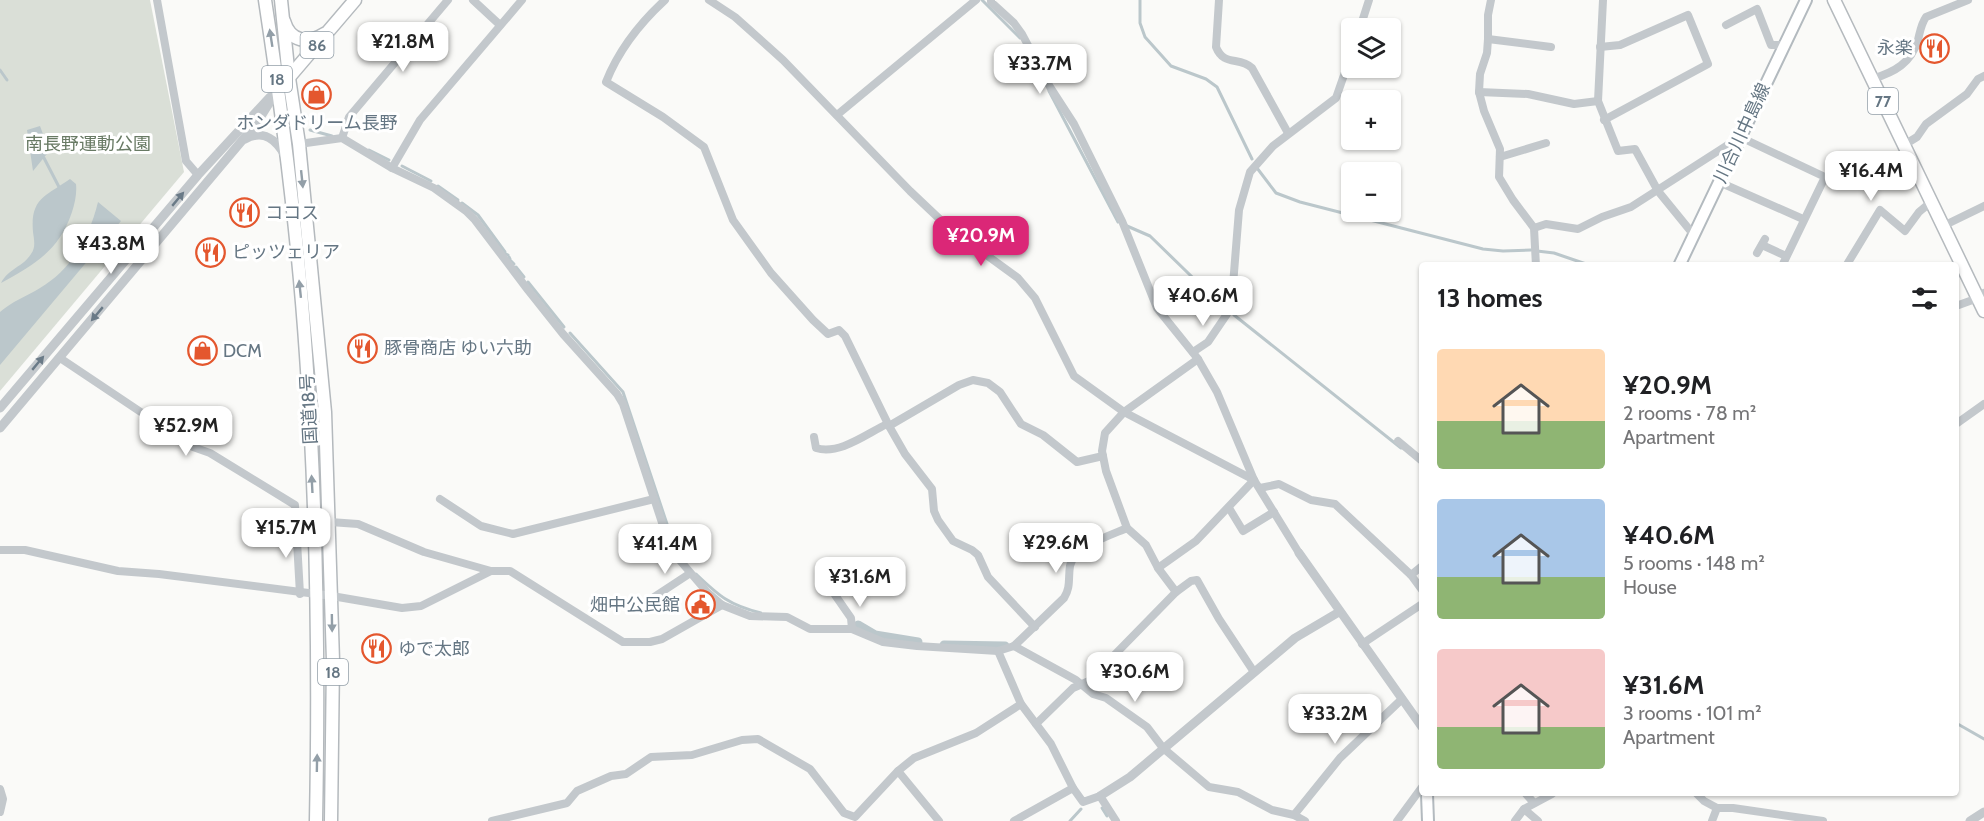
<!DOCTYPE html>
<html lang="en">
<head>
<meta charset="utf-8">
<style>
  body { margin:0; font-family:Cabin,"Noto Sans JP",sans-serif; background:#f6f6f6; color:#202124; height:100vh; display:flex; flex-direction:column; font-size:22px; white-space:nowrap }
  * { box-sizing:border-box; margin:0 }
  p { font-size:20px; color:#757577 }
  .icon { flex:none; width:33px; height:33px; fill:none; stroke:currentColor; stroke-width:2; stroke-linecap:round; stroke-linejoin:round }
  .map { position:relative; flex:1; overflow:hidden }
  .sheet { position:absolute; left:1419px; top:262px; width:540px; height:534px; display:flex; flex-direction:column; background:#fff; border-radius:6px; box-shadow:0 2px 4px #0004 }
  .sheet>* { flex:none }
  .controls { position:absolute; left:1341px; top:18px; display:grid; gap:12px }
  .controls a { display:grid; place-items:center; width:60px; height:60px; border-radius:6px; background:#fff; box-shadow:0 2px 4px #0004; font-size:30px }
  .price { position:absolute; translate:-50% -51px; padding:0 14px; border-radius:12px; background:#fff; color:#222; font-size:20px; line-height:39px; filter:drop-shadow(0 2px 3px #0008) }
  .price::after { content:''; position:absolute; left:50%; top:36px; width:18px; height:14px; margin-left:-9px; background:inherit; clip-path:polygon(0 0,100% 0,50% 100%) }
  .price.on { background:#db2777; color:#fff }
  ul { padding:0; list-style:none }
  li { display:flex; align-items:center; gap:18px; height:150px; padding:0 18px }
  li span { display:grid; place-items:center; flex:none; width:168px; height:120px; border-radius:6px; color:#555 }
  li>.icon { margin-inline-start:auto }
  span .icon { width:72px; height:72px; fill:#fffc; stroke-width:1 }
  li b { font-size:26px }
  h2 { display:flex; justify-content:space-between; align-items:center; height:72px; padding:0 18px; font-size:26px }
  .map>svg:first-child { display:block }
  .green { fill:#dadfd7 }
  .water { fill:#bbc7cb }
  .lines { fill:none; stroke-linecap:round; stroke-linejoin:round }
  .stream { stroke:#bbc7cb; stroke-width:3 }
  .canal { stroke:#bbc7cb; stroke-width:9 }
  .secondary-casing { stroke:#b3babf; stroke-width:14 }
  .primary-casing { stroke:#b5babe; stroke-width:15 }
  .trunk-casing { stroke:#b4b9bd; stroke-width:15 }
  .minor { stroke:#c3c8cc; stroke-width:8 }
  .tertiary { stroke:#c3c8cc; stroke-width:9 }
  .secondary { stroke:#fff; stroke-width:10 }
  .primary { stroke:#fff; stroke-width:12 }
  .trunk { stroke:#fff; stroke-width:12 }
  .oneway { fill:#939fa8 }
  .oneway2 { fill:#6a7a87 }
  .labels { text-anchor:middle; dominant-baseline:central; stroke-width:6; stroke-linejoin:round; paint-order:stroke }
  .shield { fill:#fff; stroke:#939fa8; stroke-width:1.5 }
  .shield-label { font-size:16px; font-weight:bold; fill:#657683 }
  .poi-label { font-size:18px; fill:#657683; stroke:#fff; text-anchor:start }
  .street-label { font-size:18px; fill:#657683; stroke:#fff }
  .park-label { font-size:18px; fill:#687a64; stroke:#fff }
</style>
</head>
<body>
<div class="map">
<svg width="1984" height="821" viewBox="0 0 1984 821">
  <rect width="100%" height="100%" fill="#fafaf8"/>
  <!-- green -->
  <polygon class="green" points="0,0 150,0 184,172 0,391"/>
  <!-- water -->
  <g class="water">
    <polygon points="40,126 43,134 55,144 33,171 27,130"/>
    <path d="M70,179L76,184C77,193 75,203 72,212C59,251 35,264 1,283C9,268 23,267 31,254C36,247 34,240 33,232C30,198 46,196 70,179Z"/>
    <path d="M98,202L121,221L0,365V312C11,302 27,296 40,288C72,269 89,238 98,202Z"/>
  </g>
  <g class="lines">
    <!-- stream -->
    <g class="stream">
      <polyline points="982,0 1020,38"/>
      <polyline points="1140,0 1140,23 1145,37 1171,66 1206,79 1217,87 1252,159"/>
      <polyline points="0,70 7,80"/>
      <polyline points="1049,91 1118,222"/>
      <polyline points="310,130 332,136"/>
      <polyline points="369,150 389,160"/>
      <polyline points="44,158 59,187"/>
      <polyline points="402,166 431,181"/>
      <polyline points="1257,168 1276,193 1300,202 1483,249 1503,251 1531,250"/>
      <polyline points="438,186 458,200"/>
      <polyline points="462,203 478,215 505,252"/>
      <polyline points="1127,226 1150,236 1224,308"/>
      <polyline points="1537,251 1554,253 1592,266"/>
      <polyline points="506,254 508,255"/>
      <polyline points="509,257 510,259"/>
      <polyline points="511,261 514,264"/>
      <polyline points="516,267 524,277"/>
      <polyline points="528,282 564,327"/>
      <polyline points="1234,315 1401,448"/>
      <polyline points="570,333 623,392 676,551"/>
      <path d="M696,574C719,596 729,605 761,613"/>
      <polyline points="1956,723 1984,739"/>
      <polyline points="1102,808 1107,816"/>
      <polyline points="1070,821 1081,809"/>
    </g>
    <!-- canal -->
    <g class="canal">
      <polyline points="858,625 875,635 918,642"/>
      <polyline points="944,645 1005,646"/>
    </g>
    <defs>
      <g id="secondary">
        <polyline points="1679,266 1806,0"/>
        <polyline points="1427,794 1428,821"/>
      </g>
      <g id="primary">
        <polyline points="1834,0 1984,311"/>
        <path d="M284,21C290,42 308,44 324,34"/>
        <polyline points="285,82 355,0"/>
      </g>
      <g id="trunk">
        <path d="M265,0C283,118 298,236 306,355C317,510 319,665 316,821"/>
        <polyline points="281,0 289,78 299,144 325,412 333,661 331,821"/>
      </g>
    </defs>
    <!-- secondary casing -->
    <use href="#secondary" class="secondary-casing"/>
    <!-- primary casing -->
    <use href="#primary" class="primary-casing"/>
    <!-- trunk casing -->
    <use href="#trunk" class="trunk-casing"/>
    <!-- minor -->
    <g class="minor">
      <polyline points="157,0 186,161 198,175"/>
      <polyline points="473,0 500,25"/>
      <path d="M665,0C640,23 619,49 606,82L663,117L704,147L733,220L771,273L813,320L828,334L839,330L845,336L889,426L905,454L932,489L934,511L938,520L953,541L972,550L978,555L988,577L1035,627"/>
      <polyline points="709,0 735,17 783,60 910,191 948,227 1018,278 1035,298 1074,376 1124,412 1254,480"/>
      <polyline points="991,0 991,2 1014,23 1022,34 1050,87 1074,124 1122,221 1157,308 1198,359 1217,392 1254,480 1299,553"/>
      <path d="M1219,0L1216,47C1224,67 1239,56 1252,68L1288,133"/>
      <polyline points="1491,0 1488,15 1488,39 1487,53 1480,74 1479,92 1484,111 1500,149 1499,177 1513,200 1534,228 1536,266"/>
      <polyline points="1603,0 1598,101 1618,151 1635,149 1658,191 1693,234"/>
      <polyline points="1726,25 1757,9 1771,45 1783,45"/>
      <polyline points="1360,28 1369,0"/>
      <polyline points="1488,39 1551,47"/>
      <polyline points="1600,47 1620,45 1688,15 1708,64 1604,120"/>
      <path d="M1872,79C1895,72 1911,63 1918,40C1920,32 1921,24 1926,17L1968,0"/>
      <polyline points="1479,92 1528,94 1574,104 1598,101"/>
      <polyline points="837,115 976,0"/>
      <polyline points="342,138 349,117 448,0"/>
      <path d="M299,144L342,138L392,168L434,188L466,211L475,220L528,290L563,334L617,394L623,404L671,550L707,592L722,605L750,616L787,617L810,629H852L883,642L917,646L998,651L1014,646L1064,598C1071,587 1068,578 1070,566C1073,547 1111,535 1127,528"/>
      <polyline points="1904,145 1917,137 1926,124 1967,94 1978,79 1984,76"/>
      <polyline points="1500,157 1546,143"/>
      <polyline points="392,168 420,120 522,0"/>
      <polyline points="1719,182 1803,219"/>
      <polyline points="1943,226 1984,206"/>
      <polyline points="1534,228 1546,224 1578,229 1602,217 1631,207 1740,137 1825,177 1782,266"/>
      <polyline points="1762,245 1786,256"/>
      <polyline points="1757,253 1765,239"/>
      <polyline points="1846,266 1880,210 1905,231 1919,212 1931,202"/>
      <polyline points="1956,306 1978,298 1984,293"/>
      <polyline points="1193,352 1208,342 1227,314 1233,285 1239,210 1250,172 1273,146 1336,98 1352,52"/>
      <polyline points="60,358 193,447 210,453 295,505 296,524 314,523"/>
      <polyline points="1956,424 1984,404"/>
      <polyline points="889,426 959,385 973,380 988,383 1000,392 1021,424 1043,435 1077,462 1103,456"/>
      <path d="M814,437L816,448C840,455 866,434 887,424"/>
      <polyline points="1398,441 1422,461"/>
      <polyline points="1260,488 1279,484 1311,500 1335,504 1411,575 1422,590"/>
      <polyline points="440,499 481,526 513,534 654,499"/>
      <polyline points="1229,508 1243,531 1274,512"/>
      <polyline points="330,522 358,524 424,552 491,571"/>
      <polyline points="296,524 300,594"/>
      <polyline points="0,550 25,550 118,571 159,574 332,596 402,608 421,606 491,571 510,571 623,642 650,642 662,639 722,605"/>
      <polyline points="1158,568 1196,541 1254,480"/>
      <polyline points="1411,575 1422,566"/>
      <polyline points="1176,592 1158,568 1146,545 1127,528 1106,471 1102,451 1105,433 1124,412 1198,359"/>
      <polyline points="835,595 851,618 852,629"/>
      <polyline points="654,597 689,574"/>
      <polyline points="1362,644 1422,604"/>
      <polyline points="1014,646 1076,680 1093,694 1106,698 1147,727 1163,748 1209,787 1238,792 1272,810 1294,815 1305,821"/>
      <polyline points="998,651 1021,704 1051,744 1073,788 1083,802 1100,796 1116,821"/>
      <polyline points="1036,724 1073,688 1089,681 1176,592 1191,581 1197,580 1219,619 1254,672"/>
      <polyline points="898,771 914,758 976,733 1021,704"/>
      <polyline points="0,789 3,799 0,812"/>
      <polyline points="1526,794 1534,803"/>
      <polyline points="1697,794 1704,801 1717,808 1733,808 1823,821"/>
      <polyline points="1524,809 1538,821"/>
      <polyline points="1294,815 1340,758 1402,699"/>
      <polyline points="492,821 567,803 577,791 611,776 626,774 651,757 692,755 742,740 758,739 810,769 844,813 855,817 898,771 939,821"/>
      <polyline points="1014,821 1073,788"/>
      <polyline points="1397,821 1422,787"/>
      <polyline points="1515,821 1524,809 1552,794"/>
      <polyline points="1712,821 1717,808"/>
    </g>
    <!-- tertiary -->
    <g class="tertiary">
      <path d="M245,139C264,129 276,139 286,157"/>
      <polyline points="0,408 198,175 270,97"/>
      <polyline points="0,428 256,124 278,89"/>
      <polyline points="1299,553 1422,727"/>
      <polyline points="1100,796 1130,777 1295,638 1339,612"/>
      <polyline points="1970,821 1984,812"/>
    </g>
    <!-- secondary -->
    <use href="#secondary" class="secondary"/>
    <!-- primary -->
    <use href="#primary" class="primary"/>
    <!-- trunk -->
    <use href="#trunk" class="trunk"/>
  </g>
  <!-- one-way arrows -->
  <defs><path id="oneway-solid" d="M-6-.8H1V-3.2L6.5 0L1 3.2V.8H-6Z" transform="scale(1.5)"/></defs>
  <g class="oneway">
    <use href="#oneway-solid" transform="translate(271 38) rotate(-99)"/>
    <use href="#oneway-solid" transform="translate(302 179) rotate(84)"/>
    <use href="#oneway-solid" transform="translate(300 289) rotate(-96)"/>
    <use href="#oneway-solid" transform="translate(312 484) rotate(-93)"/>
    <use href="#oneway-solid" transform="translate(332 623) rotate(89)"/>
    <use href="#oneway-solid" transform="translate(317 763) rotate(-89)"/>
  </g>
  <g class="oneway2">
    <use href="#oneway-solid" transform="translate(178 199) rotate(-50)"/>
    <use href="#oneway-solid" transform="translate(97 314) rotate(130)"/>
    <use href="#oneway-solid" transform="translate(38 363) rotate(-50)"/>
  </g>
  <!-- icons -->
  <defs>
    <symbol id="restaurant-ring" viewBox="-11 -11 22 22"><circle r="9.5" fill="#fff" stroke="#e4572e" stroke-width="1.5"/><path d="M-5-6h1v4h1v-4h1v4h1v-4h1v5L-1.5 .5V6h-2V.5L-5-1ZM5-6V6H3V1.5H1.5Q1.5-4 5-6Z" fill="#e4572e"/></symbol>
    <symbol id="shop-ring" viewBox="-11 -11 22 22"><circle r="9.5" fill="#fff" stroke="#e4572e" stroke-width="1.5"/><path d="M-5-2.5h2.3a2.7 3.5 0 0 1 5.4 0H5L5.5 6h-11ZM-1.5-2.5h3a1.5 2.3 0 0 0-3 0Z" fill="#e4572e"/></symbol>
    <symbol id="civic-ring" viewBox="-11 -11 22 22"><circle r="9.5" fill="#fff" stroke="#e4572e" stroke-width="1.5"/><path d="M-.6-6.5H3V-4.5H.6V-3L4-1V1h2V6H-6V1h2V-1L-.6-3ZM-1.2 2.5V6h2.4V2.5Z" fill="#e4572e"/></symbol>
  </defs>
  <g fill-rule="evenodd">
    <use href="#restaurant-ring" x="1918" y="32" width="33" height="33"/>
    <use href="#shop-ring" x="300" y="78" width="33" height="33"/>
    <use href="#restaurant-ring" x="228" y="196" width="33" height="33"/>
    <use href="#restaurant-ring" x="194" y="236" width="33" height="33"/>
    <use href="#restaurant-ring" x="346" y="332" width="33" height="33"/>
    <use href="#shop-ring" x="186" y="334" width="33" height="33"/>
    <use href="#civic-ring" x="684" y="588" width="33" height="33"/>
    <use href="#restaurant-ring" x="360" y="632" width="33" height="33"/>
  </g>
  <g class="labels">
    <!-- shield labels -->
    <g class="shield">
      <rect x="300.5" y="32" width="33" height="26" rx="4.5"/>
      <rect x="262" y="66" width="30" height="26" rx="4.5"/>
      <rect x="1868" y="88" width="30" height="26" rx="4.5"/>
      <rect x="318" y="659" width="30" height="26" rx="4.5"/>
    </g>
    <g class="shield-label">
      <text x="317" y="45">86</text>
      <text x="277" y="79">18</text>
      <text x="1883" y="101">77</text>
      <text x="333" y="672">18</text>
    </g>
    <!-- poi labels -->
    <g class="poi-label">
      <text x="1913" y="48" text-anchor="end">永楽</text>
      <text x="317" y="123" text-anchor="middle">ホンダドリーム長野</text>
      <text x="265" y="213">ココス</text>
      <text x="232" y="252">ピッツェリア</text>
      <text x="384" y="348">豚骨商店 ゆい六助</text>
      <text x="223" y="351">DCM</text>
      <text x="680" y="605" text-anchor="end">畑中公民館</text>
      <text x="398" y="649">ゆで太郎</text>
    </g>
    <!-- street labels -->
    <g class="street-label">
      <text transform="translate(1742 133) rotate(-65)">川合川中島線</text>
      <text transform="translate(309 409) rotate(-93)">国道18号</text>
    </g>
    <!-- park labels -->
    <g class="park-label">
      <text x="88" y="144">南長野運動公園</text>
    </g>
  </g>
</svg>
<div class="controls">
<a><svg class="icon" aria-label="layers" viewBox="0 0 24 24"><path d="M12 4l9 5-9 5-9-5zM3 14l9 5 9-5"/></svg></a>
<a>+</a>
<a>−</a>
</div>
<b class="price" style="left:403px;top:73px">¥21.8M</b>
<b class="price" style="left:1040px;top:95px">¥33.7M</b>
<b class="price" style="left:1871px;top:202px">¥16.4M</b>
<b class="price on" style="left:981px;top:267px">¥20.9M</b>
<b class="price" style="left:111px;top:275px">¥43.8M</b>
<b class="price" style="left:1203px;top:327px">¥40.6M</b>
<b class="price" style="left:186px;top:457px">¥52.9M</b>
<b class="price" style="left:286px;top:559px">¥15.7M</b>
<b class="price" style="left:1056px;top:574px">¥29.6M</b>
<b class="price" style="left:665px;top:575px">¥41.4M</b>
<b class="price" style="left:860px;top:608px">¥31.6M</b>
<b class="price" style="left:1135px;top:703px">¥30.6M</b>
<b class="price" style="left:1335px;top:745px">¥33.2M</b>
<section class="sheet">
<h2>13 homes<svg class="icon" aria-label="filters" viewBox="0 0 24 24"><path d="M4 7h16M4 17h16"/><circle cx="9" cy="7" r="2"/><circle cx="15" cy="17" r="2"/></svg></h2>
<ul>
<li><span style="background:linear-gradient(#ffd9b3 60%,#8fb573 0)"><svg class="icon" aria-label="home" viewBox="0 0 24 24"><path d="M3 11l9-7 9 7M6 9v11h12V9"/></svg></span><div><b>¥20.9M</b><p>2 rooms · 78 m²</p><p>Apartment</p></div></li>
<li><span style="background:linear-gradient(#a9c7e8 65%,#8fb573 0)"><svg class="icon" aria-label="home" viewBox="0 0 24 24"><path d="M3 11l9-7 9 7M6 9v11h12V9"/></svg></span><div><b>¥40.6M</b><p>5 rooms · 148 m²</p><p>House</p></div></li>
<li><span style="background:linear-gradient(#f6c9c9 65%,#8fb573 0)"><svg class="icon" aria-label="home" viewBox="0 0 24 24"><path d="M3 11l9-7 9 7M6 9v11h12V9"/></svg></span><div><b>¥31.6M</b><p>3 rooms · 101 m²</p><p>Apartment</p></div></li>
</ul>
</section>
</div>
</body>
</html>
